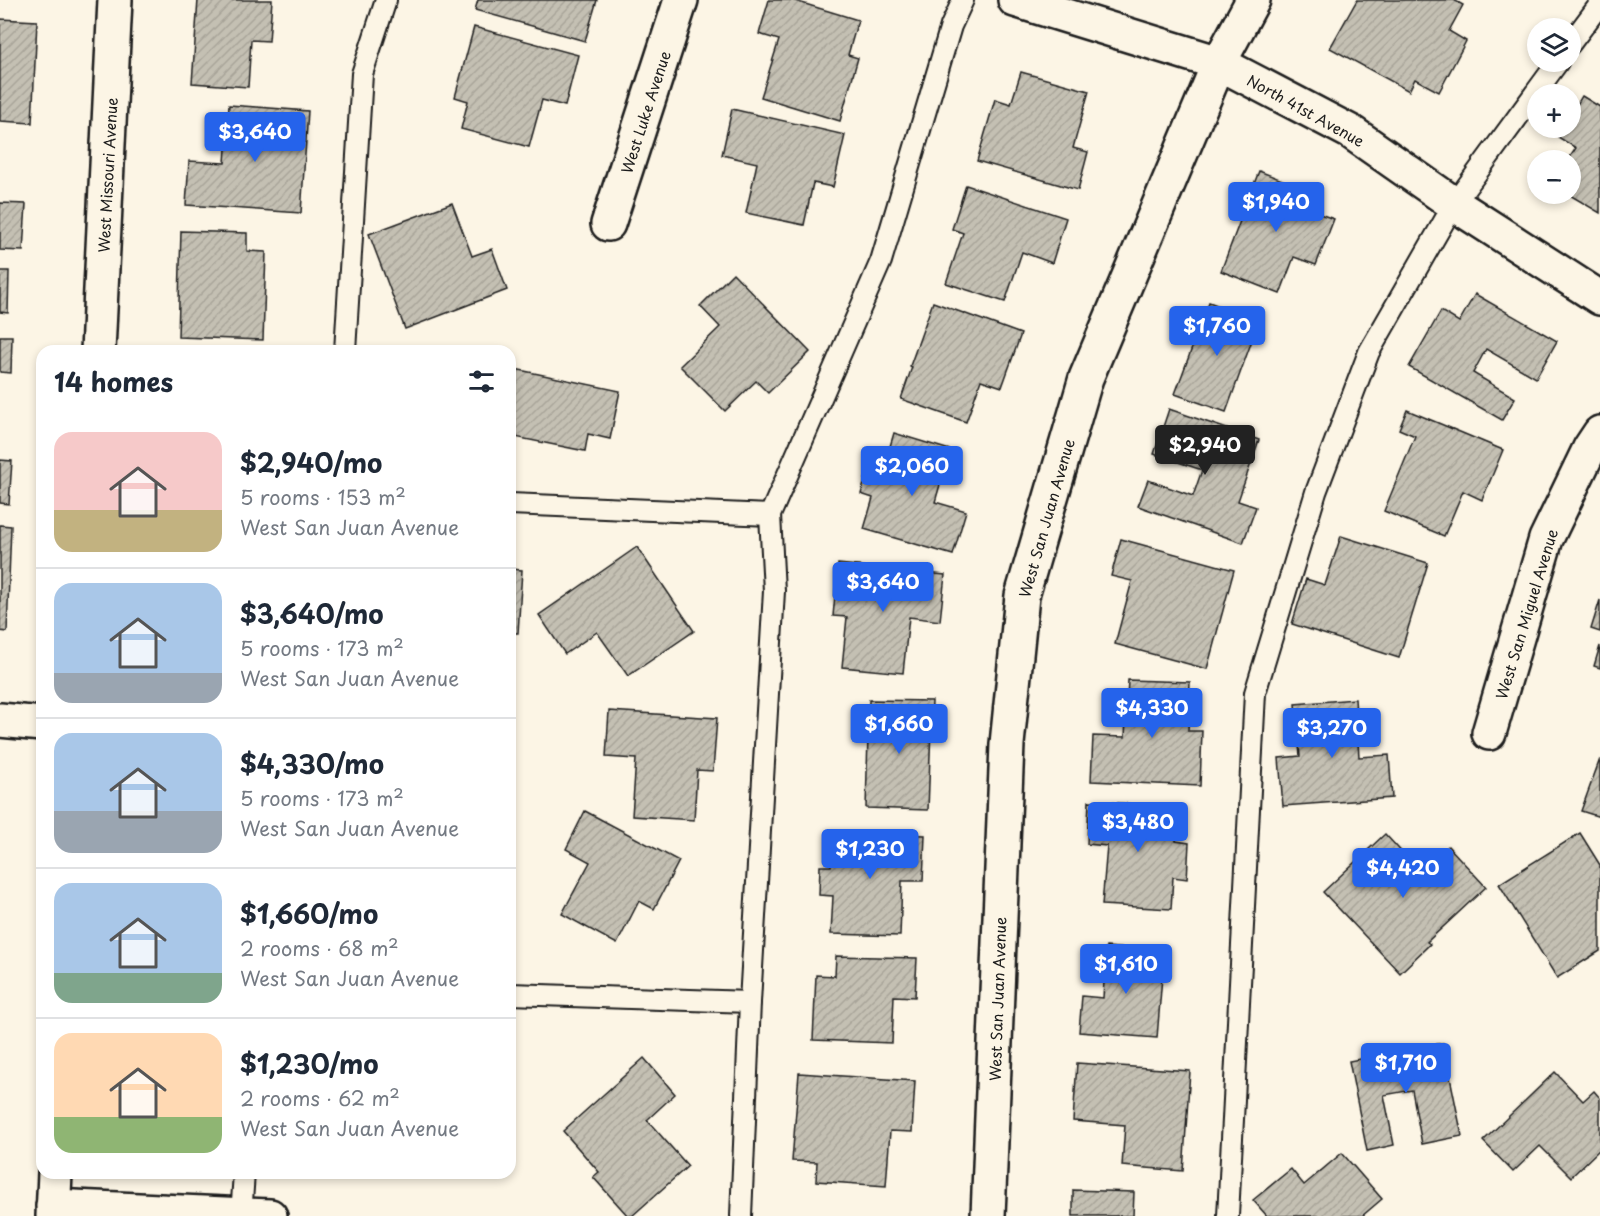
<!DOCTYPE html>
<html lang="en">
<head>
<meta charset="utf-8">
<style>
  body { margin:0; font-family:"Playpen Sans",sans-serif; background:#f2f2f3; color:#1f2937; height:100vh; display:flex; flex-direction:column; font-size:22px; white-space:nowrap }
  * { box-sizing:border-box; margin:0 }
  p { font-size:20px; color:#747a83 }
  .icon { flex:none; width:33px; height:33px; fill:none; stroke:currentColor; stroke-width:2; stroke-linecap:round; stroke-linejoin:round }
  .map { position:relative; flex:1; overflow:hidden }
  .drawer { position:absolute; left:36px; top:345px; width:480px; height:834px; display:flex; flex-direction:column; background:#fff; border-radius:18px; box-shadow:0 3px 9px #0003 }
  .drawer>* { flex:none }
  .buttons { position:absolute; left:1527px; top:18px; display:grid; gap:12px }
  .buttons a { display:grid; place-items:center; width:54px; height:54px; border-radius:50%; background:#fff; box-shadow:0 3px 9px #0003; font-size:30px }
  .price { position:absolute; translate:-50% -51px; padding:0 14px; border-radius:6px; background:#2563eb; color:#fff; font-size:20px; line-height:39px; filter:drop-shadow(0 2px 3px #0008) }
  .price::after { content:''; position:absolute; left:50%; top:36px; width:18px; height:14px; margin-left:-9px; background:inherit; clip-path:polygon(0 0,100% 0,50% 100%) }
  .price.selected { background:#222; color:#fff }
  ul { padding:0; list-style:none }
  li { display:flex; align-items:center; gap:18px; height:150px; padding:0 18px }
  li+li { border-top:2px solid #e0e1e3 }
  li span { display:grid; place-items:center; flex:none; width:168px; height:120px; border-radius:18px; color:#555 }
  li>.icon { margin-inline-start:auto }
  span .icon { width:72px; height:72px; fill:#fffc; stroke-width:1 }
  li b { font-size:26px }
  h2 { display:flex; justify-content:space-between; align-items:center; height:72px; padding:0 18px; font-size:26px }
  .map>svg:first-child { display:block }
  .building { fill:url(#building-hatch); stroke:#1c1c1c; stroke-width:1.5 }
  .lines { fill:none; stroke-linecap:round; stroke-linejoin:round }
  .lane-casing { stroke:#1c1c1c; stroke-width:24 }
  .street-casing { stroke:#1c1c1c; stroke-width:38 }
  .lane { stroke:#fcf5e5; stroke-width:20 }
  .street { stroke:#fcf5e5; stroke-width:33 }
  .labels { text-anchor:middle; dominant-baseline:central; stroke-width:4.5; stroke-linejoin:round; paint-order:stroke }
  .street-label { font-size:15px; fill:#1c1c1c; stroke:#fcf5e5 }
</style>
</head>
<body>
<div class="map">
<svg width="1600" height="1216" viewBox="0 0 1600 1216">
  <defs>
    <pattern id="building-hatch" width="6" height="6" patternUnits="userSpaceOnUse" patternTransform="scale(1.5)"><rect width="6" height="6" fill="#c4c0b3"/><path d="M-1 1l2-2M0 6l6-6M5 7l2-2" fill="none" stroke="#a8a499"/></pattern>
  </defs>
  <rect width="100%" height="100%" fill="#fcf5e5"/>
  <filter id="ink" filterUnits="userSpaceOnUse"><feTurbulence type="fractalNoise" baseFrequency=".0167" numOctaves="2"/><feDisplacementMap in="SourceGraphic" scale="12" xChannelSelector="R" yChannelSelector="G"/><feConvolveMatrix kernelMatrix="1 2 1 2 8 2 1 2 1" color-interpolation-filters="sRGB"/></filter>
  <g filter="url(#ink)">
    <!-- building -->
    <g class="building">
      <polygon points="198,0 272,0 269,41 251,40 248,87 192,83"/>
      <polygon points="478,0 597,0 585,41 475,10"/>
      <polygon points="769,0 792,0 858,20 848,55 858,58 840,121 761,97 779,40 759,34"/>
      <polygon points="1357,0 1454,0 1463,5 1449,31 1466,41 1439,92 1415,79 1409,91 1330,48"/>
      <polygon points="0,19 37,21 32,123 0,121"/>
      <polygon points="474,27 578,55 565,106 542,100 529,147 461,129 468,101 455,97"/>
      <polygon points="1021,72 1089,91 1073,148 1088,152 1078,190 977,161 995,99 1011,104"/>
      <polygon points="1582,96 1600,107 1600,213 1568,194 1570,194 1570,160 1568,160 1576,148 1558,137 1563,128 1570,128 1570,116"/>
      <polygon points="229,105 308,111 301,213 186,205 189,161 225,163"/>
      <polygon points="732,109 845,135 833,187 813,183 804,225 746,213 757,163 722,155"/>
      <polygon points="1259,171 1318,194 1311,211 1334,219 1316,265 1294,257 1280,294 1221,271"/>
      <polygon points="966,185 1066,218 1052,263 1022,252 1005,302 946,283 963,233 952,229"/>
      <polygon points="0,203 26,204 23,251 0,250"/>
      <polygon points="452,203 472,256 492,249 507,290 405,329 369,234"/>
      <polygon points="181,231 247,233 247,251 266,252 263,340 178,337"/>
      <polygon points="0,271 9,271 8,313 0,312"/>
      <polygon points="733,273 810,352 768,393 756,381 725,411 680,366 720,327 700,306"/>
      <polygon points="1475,294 1557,341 1536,378 1486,349 1473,373 1515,398 1502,420 1409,367 1441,311 1459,322"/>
      <polygon points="933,302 1021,334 1002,387 981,380 966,422 901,399 912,367 910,366"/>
      <polygon points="1209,302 1259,321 1226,412 1175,394"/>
      <polygon points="0,336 12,336 11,373 0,372"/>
      <polygon points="510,368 620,391 610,439 588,434 585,451 510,436"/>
      <polygon points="1169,409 1259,440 1238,501 1256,507 1243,543 1138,506 1148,480 1193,496 1202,470 1154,454"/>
      <polygon points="1407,410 1503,450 1482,500 1463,491 1444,536 1384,511 1415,436 1399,429"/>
      <polygon points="894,433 950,450 935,502 966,511 953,555 864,529 873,498 861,494 869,466 883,470"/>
      <polygon points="0,460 12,461 9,504 0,503"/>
      <polygon points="0,525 11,526 7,632 0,631"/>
      <polygon points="1341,536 1428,563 1399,658 1292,624 1306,579 1325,585"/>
      <polygon points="1121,539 1234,570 1207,669 1115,644 1132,581 1111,576"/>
      <polygon points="637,547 694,631 628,676 597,632 565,654 539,615"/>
      <polygon points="838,564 945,575 940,621 909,617 903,673 842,667 847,617 833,616"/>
      <polygon points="510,569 522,570 518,633 510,633"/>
      <polygon points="1600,600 1600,632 1591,629"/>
      <polygon points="1600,646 1600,668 1594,666"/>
      <polygon points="1128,680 1190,682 1188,731 1202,731 1200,786 1091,781 1093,736 1125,737"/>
      <polygon points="1355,699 1359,757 1389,755 1392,798 1283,806 1279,758 1300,756 1295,704"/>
      <polygon points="869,700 932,701 928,810 866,808"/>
      <polygon points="609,711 717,718 713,771 697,770 694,820 632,816 636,759 606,757"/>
      <polygon points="1600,759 1600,817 1581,811"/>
      <polygon points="1089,801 1178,807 1176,841 1189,843 1187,879 1173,877 1171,909 1102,905 1107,846 1087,844"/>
      <polygon points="585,811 679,861 654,909 639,901 617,944 562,914 590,862 566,849"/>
      <polygon points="832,832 925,835 923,881 902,881 900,936 831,934 833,896 819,895 820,866 831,866"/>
      <polygon points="1580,833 1600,865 1600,951 1557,978 1499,884"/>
      <polygon points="1385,834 1421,873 1448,846 1486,887 1427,942 1430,944 1400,973 1323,892"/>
      <polygon points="1106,947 1164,952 1157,1038 1079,1032 1082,996 1103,998"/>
      <polygon points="836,956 917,958 915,997 894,996 892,1043 813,1040 816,975 835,976"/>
      <polygon points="1443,1043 1462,1136 1422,1144 1412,1090 1384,1095 1394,1145 1367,1151 1349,1061"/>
      <polygon points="644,1058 675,1094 647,1120 688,1166 632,1216 628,1216 593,1177 599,1172 563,1131"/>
      <polygon points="1077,1063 1190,1071 1183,1171 1122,1166 1125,1125 1073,1121"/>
      <polygon points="1555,1072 1583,1101 1594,1091 1600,1098 1600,1149 1571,1177 1540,1146 1513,1172 1483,1141"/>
      <polygon points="799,1073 915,1081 912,1132 890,1131 886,1186 816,1181 817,1162 792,1161"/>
      <polygon points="1342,1153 1382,1199 1362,1216 1267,1216 1253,1200 1291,1169 1304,1185"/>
      <polygon points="1073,1190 1134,1192 1133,1216 1073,1216"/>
    </g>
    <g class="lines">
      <defs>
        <g id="lane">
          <polyline points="1570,44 1600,4"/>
          <polyline points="345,351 362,74 386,0"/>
          <polyline points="510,504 770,515"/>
          <polyline points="510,994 750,1002"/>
          <polyline points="241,1216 244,1173"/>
          <polyline points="741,1216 750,1002 774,591 770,515 881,261 951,26 963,0"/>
          <polyline points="1228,1216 1255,693 1316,492 1369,352 1454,204 1558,62"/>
        </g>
        <g id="street">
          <polyline points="1015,0 1219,63 1351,132 1454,204 1600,298"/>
          <polyline points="608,224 681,0"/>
          <polyline points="98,351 115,0"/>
          <polyline points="0,720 42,724"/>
          <polyline points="1489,733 1546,539 1590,448 1600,433"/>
          <polyline points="53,1206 270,1216"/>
          <polyline points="53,1216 55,1173"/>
          <polyline points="988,1216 1007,744 1022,596 1086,378 1219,63 1253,0"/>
        </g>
      </defs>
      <!-- lane casing -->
      <use href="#lane" class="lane-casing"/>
      <!-- street casing -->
      <use href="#street" class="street-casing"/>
      <!-- lane -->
      <use href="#lane" class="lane"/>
      <!-- street -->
      <use href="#street" class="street"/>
    </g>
  </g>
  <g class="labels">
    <!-- street labels -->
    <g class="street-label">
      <text transform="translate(1306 110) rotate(29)">North 41st Avenue</text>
      <text transform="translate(645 112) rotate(-72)">West Luke Avenue</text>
      <text transform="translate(107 175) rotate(-87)">West Missouri Avenue</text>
      <text transform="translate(1046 518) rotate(-74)">West San Juan Avenue</text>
      <text transform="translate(1526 614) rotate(-73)">West San Miguel Avenue</text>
      <text transform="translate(997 999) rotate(-88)">West San Juan Avenue</text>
    </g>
  </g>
</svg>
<div class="buttons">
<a><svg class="icon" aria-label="layers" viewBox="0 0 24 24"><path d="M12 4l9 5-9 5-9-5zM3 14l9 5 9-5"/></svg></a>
<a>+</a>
<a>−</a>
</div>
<b class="price" style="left:255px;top:163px">$3,640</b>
<b class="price" style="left:1276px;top:233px">$1,940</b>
<b class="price" style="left:1217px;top:357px">$1,760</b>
<b class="price selected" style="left:1205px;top:476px">$2,940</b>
<b class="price" style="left:912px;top:497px">$2,060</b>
<b class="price" style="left:883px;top:613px">$3,640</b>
<b class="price" style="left:1152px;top:739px">$4,330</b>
<b class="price" style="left:899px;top:755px">$1,660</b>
<b class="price" style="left:1332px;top:759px">$3,270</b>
<b class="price" style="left:1138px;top:853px">$3,480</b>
<b class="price" style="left:870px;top:880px">$1,230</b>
<b class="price" style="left:1403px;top:899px">$4,420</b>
<b class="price" style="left:1126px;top:995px">$1,610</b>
<b class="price" style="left:1406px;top:1094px">$1,710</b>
<section class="drawer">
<h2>14 homes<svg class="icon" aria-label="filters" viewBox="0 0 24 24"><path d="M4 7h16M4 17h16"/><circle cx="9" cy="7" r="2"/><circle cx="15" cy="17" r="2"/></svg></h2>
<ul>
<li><span style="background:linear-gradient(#f6c9c9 65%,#c2b280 0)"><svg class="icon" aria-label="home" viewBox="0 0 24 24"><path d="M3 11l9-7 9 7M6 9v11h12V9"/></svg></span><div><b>$2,940/mo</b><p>5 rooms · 153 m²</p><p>West San Juan Avenue</p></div></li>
<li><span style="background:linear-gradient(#a9c7e8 75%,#9aa5b1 0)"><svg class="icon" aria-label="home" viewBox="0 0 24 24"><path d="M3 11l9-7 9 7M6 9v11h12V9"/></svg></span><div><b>$3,640/mo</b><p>5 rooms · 173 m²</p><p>West San Juan Avenue</p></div></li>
<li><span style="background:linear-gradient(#a9c7e8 65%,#9aa5b1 0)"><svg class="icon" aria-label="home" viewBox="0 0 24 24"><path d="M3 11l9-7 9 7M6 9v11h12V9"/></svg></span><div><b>$4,330/mo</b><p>5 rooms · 173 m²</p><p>West San Juan Avenue</p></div></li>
<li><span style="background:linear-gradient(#a9c7e8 75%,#7fa58c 0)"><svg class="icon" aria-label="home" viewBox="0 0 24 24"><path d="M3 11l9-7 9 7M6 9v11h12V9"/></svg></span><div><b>$1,660/mo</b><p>2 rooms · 68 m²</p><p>West San Juan Avenue</p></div></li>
<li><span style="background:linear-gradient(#ffd9b3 70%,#8fb573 0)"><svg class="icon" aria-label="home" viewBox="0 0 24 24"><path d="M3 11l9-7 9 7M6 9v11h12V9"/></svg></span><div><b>$1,230/mo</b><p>2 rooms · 62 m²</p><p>West San Juan Avenue</p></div></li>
</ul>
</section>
</div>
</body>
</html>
